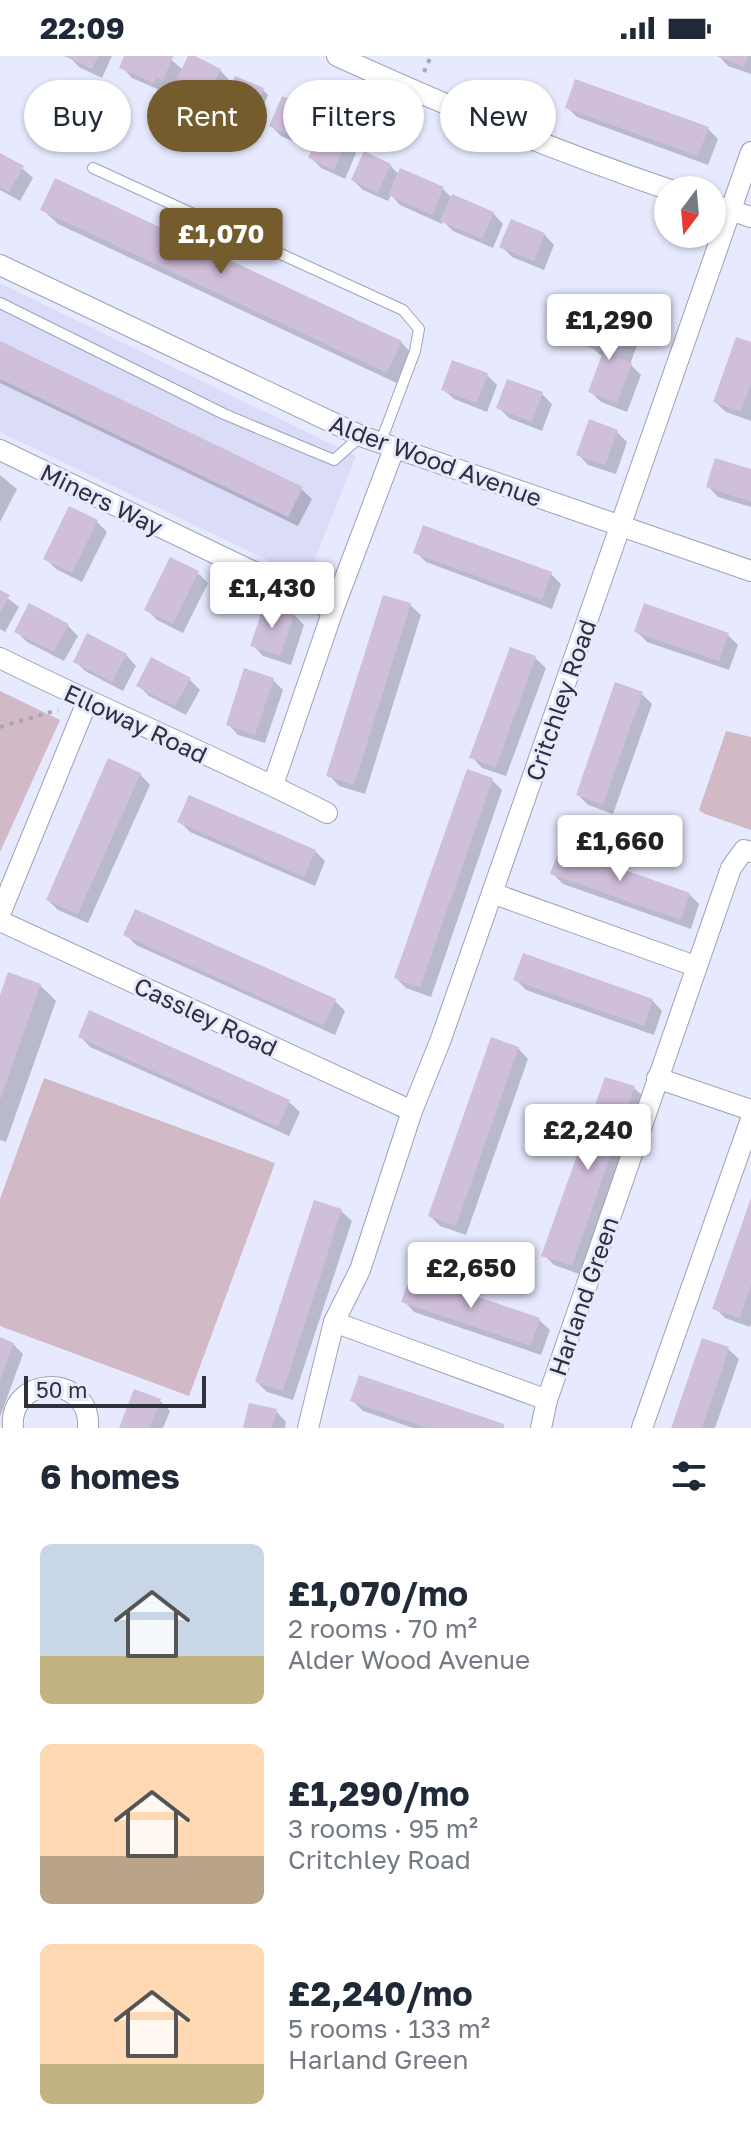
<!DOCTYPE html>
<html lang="en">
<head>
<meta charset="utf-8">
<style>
  body { margin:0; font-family:"Golos Text",sans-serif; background:#f6f6f7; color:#1f2937; height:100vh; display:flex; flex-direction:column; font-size:30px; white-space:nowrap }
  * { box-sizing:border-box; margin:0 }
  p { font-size:26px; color:#747a83 }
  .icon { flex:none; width:44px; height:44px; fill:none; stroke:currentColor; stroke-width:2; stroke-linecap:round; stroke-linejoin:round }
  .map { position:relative; height:1372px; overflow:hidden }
  .sheet { display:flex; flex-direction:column; background:#fff; flex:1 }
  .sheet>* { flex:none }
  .guide { position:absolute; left:24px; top:24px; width:704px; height:72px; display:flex; gap:16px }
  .needle { width:52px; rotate:196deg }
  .fabs { position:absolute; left:654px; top:120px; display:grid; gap:16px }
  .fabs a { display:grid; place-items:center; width:72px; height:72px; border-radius:50%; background:#fff; box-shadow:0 2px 6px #0004; font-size:40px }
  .scale { position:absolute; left:24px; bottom:20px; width:182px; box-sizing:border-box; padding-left:8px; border:4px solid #2f303a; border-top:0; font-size:22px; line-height:28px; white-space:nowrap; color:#2f303a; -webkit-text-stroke:6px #e7e9fe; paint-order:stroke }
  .price { position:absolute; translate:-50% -68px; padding:0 18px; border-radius:8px; background:#fff; color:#222; font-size:26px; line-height:52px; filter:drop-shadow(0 2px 4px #0008) }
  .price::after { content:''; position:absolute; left:50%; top:48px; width:24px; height:18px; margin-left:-12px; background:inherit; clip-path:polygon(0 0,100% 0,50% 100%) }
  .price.on { background:#745c2d; color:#fff }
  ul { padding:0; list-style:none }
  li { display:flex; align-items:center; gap:24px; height:200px; padding:0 40px }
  li span { display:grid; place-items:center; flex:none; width:224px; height:160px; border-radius:12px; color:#555 }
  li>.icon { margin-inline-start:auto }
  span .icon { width:96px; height:96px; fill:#fffc; stroke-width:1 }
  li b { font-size:34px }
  h2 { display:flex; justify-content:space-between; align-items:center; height:96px; padding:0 40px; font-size:34px }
  .chip { padding:0 28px; border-radius:36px; background:#fff; box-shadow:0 2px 6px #0004; font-size:28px; line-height:72px }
  .chip.on { background:#745c2d; color:#fff }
  .status { display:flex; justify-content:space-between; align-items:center; height:56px; padding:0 40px; background:#fff; direction:ltr }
  .status svg { height:22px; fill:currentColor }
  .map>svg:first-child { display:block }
  .built { fill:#dbddf8 }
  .green { fill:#d1b9c5 }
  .shadow { fill:#0003 }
  .building { fill:#d0bfdb }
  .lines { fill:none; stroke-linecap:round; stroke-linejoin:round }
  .lane-casing { stroke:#9ea1b9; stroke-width:12 }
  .street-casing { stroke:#9ea1b9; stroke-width:22 }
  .path { stroke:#a5a7b8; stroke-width:4; stroke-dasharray:4 6; stroke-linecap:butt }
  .lane { stroke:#fff; stroke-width:10 }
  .street { stroke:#fff; stroke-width:20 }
  .labels { text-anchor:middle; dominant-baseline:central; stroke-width:6; stroke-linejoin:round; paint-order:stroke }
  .street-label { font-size:24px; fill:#2f303a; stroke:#e7e9fe }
</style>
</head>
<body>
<div class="status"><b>22:09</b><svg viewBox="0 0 49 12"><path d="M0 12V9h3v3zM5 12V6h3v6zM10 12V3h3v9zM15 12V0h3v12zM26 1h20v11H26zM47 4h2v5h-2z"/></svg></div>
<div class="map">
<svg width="751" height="1372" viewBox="0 0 751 1372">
  <rect width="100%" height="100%" fill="#e7e9fe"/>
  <!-- built -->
  <polygon class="built" points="0,227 356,400 307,523 0,376"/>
  <!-- green -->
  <g class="green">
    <polygon points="0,635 60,664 0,796"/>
    <polygon points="726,675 751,681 751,774 705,758 699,754"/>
    <polygon points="44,1022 275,1107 189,1340 0,1270 0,1143"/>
  </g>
  <!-- shadow -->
  <g class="shadow">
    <polygon points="69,0 112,0 102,22 79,11"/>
    <polygon points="127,0 167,0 183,14 190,0 220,14 230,25 218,50 188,36 177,24 173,33 167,30 164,36 132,22 122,11"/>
    <polygon points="719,0 751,0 751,18 728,10"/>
    <polygon points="263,34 268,39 257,64 230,53 226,48"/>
    <polygon points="567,51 708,73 718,83 708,109 577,61"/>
    <polygon points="307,54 317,64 306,91 281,80 271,70"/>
    <polygon points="346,86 356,97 345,123 321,112 311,102"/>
    <polygon points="0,100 22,112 33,122 20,145 0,134"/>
    <polygon points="390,109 399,119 401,114 443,133 452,142 493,157 503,168 493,192 453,175 443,165 442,168 400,149 391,139 388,145 363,134 353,124"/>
    <polygon points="42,153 401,286 416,302 403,330 58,168"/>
    <polygon points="544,178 554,189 544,214 512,201 502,191"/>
    <polygon points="599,267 627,277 638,287 630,308 641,319 627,356 601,346 591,336 603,301 590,290"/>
    <polygon points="0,287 301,433 312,443 298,470 0,327"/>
    <polygon points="751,288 751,365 726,356 715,346"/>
    <polygon points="487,319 497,329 487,356 454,343 443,333"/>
    <polygon points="542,338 552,348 542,375 509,362 499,352"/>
    <polygon points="617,376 627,386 616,418 588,409 578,398"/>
    <polygon points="751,416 751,451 718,441 708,430"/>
    <polygon points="0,419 17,433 0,466"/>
    <polygon points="97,466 107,476 82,526 56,513 46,503"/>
    <polygon points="416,496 551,518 561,528 552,553 426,506"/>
    <polygon points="198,517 208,527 183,577 157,564 147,554"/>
    <polygon points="0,536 19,551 5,576 0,573"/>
    <polygon points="385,541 410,549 421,559 365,738 339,730 329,719"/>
    <polygon points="294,559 304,569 291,609 263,600 253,589"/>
    <polygon points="68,570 78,580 64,605 27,586 16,575"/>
    <polygon points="637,576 727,578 738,589 729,614 647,586"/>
    <polygon points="511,593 535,602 546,612 506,720 482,712 472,701"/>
    <polygon points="126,599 136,610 123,635 85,615 75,605"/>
    <polygon points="190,624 200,634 186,659 149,640 138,629"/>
    <polygon points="273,624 283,634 265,687 238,679 228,668"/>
    <polygon points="642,638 652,648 613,758 588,749 578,739"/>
    <polygon points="140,718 150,729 88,867 58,854 48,844"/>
    <polygon points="492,724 502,734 431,941 406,932 396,922"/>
    <polygon points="180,766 315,795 325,805 315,830 190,776"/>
    <polygon points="553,818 689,838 699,848 691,873 563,828"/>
    <polygon points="126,879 335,945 345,955 335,979 136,889"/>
    <polygon points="516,924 652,944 662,955 654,979 526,934"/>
    <polygon points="40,929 56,945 6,1086 0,1084 0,945"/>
    <polygon points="80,980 289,1046 300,1056 289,1080 90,991"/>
    <polygon points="518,992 528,1003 466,1179 440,1170 430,1160"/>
    <polygon points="606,1024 634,1032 645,1042 582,1219 554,1209 544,1199"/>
    <polygon points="751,1146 751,1268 750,1271 725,1262 715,1252"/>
    <polygon points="341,1155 352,1165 293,1344 267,1336 257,1326"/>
    <polygon points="404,1245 539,1264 550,1274 541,1299 414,1256"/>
    <polygon points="0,1283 13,1288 23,1298 0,1361"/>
    <polygon points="728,1293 739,1303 715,1372 673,1372"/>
    <polygon points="352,1344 503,1370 504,1372 413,1372 363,1355"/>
    <polygon points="160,1345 170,1355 163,1372 121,1372"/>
    <polygon points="276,1355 286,1366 285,1372 245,1372"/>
  </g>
  <!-- building -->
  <g class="building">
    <polygon points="64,0 98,0 92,13"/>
    <polygon points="124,0 172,0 173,1 163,24 156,21 154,27 119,12"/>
    <polygon points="188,0 195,0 221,13 207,41 175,26"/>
    <polygon points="716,0 748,0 744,11"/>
    <polygon points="235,20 264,32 252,61 223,49"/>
    <polygon points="575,23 709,71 698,100 565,52"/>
    <polygon points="282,40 308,52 295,82 269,70"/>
    <polygon points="322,73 347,85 334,114 308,102"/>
    <polygon points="364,95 391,108 378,137 351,124"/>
    <polygon points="0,97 24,110 9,136 0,131"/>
    <polygon points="400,112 444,131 432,159 388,139"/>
    <polygon points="55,122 402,285 387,317 40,154"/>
    <polygon points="452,138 494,156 482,183 440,165"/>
    <polygon points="511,163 545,177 534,205 499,191"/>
    <polygon points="598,264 628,275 619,302 632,307 617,347 588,336 603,296 588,291"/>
    <polygon points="736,281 751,286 751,327 741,356 713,346"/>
    <polygon points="0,285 303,431 288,461 0,323"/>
    <polygon points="452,304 488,317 477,347 441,334"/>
    <polygon points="507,323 543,336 532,366 496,352"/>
    <polygon points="589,363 618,374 605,409 576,399"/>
    <polygon points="715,402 751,413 751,446 706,431"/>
    <polygon points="69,450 98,464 72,517 43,503"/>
    <polygon points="423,469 552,516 542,544 413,497"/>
    <polygon points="170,501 199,515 173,568 144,554"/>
    <polygon points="0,534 10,539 0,557"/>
    <polygon points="383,539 411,547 354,729 326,720"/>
    <polygon points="29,547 69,568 54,596 14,576"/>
    <polygon points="265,547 295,557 280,600 250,590"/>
    <polygon points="644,547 729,577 719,605 634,576"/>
    <polygon points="87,577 127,598 112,626 73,606"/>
    <polygon points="510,591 536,600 496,711 469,702"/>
    <polygon points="151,601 191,622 175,650 136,630"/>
    <polygon points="244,612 274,622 255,679 226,669"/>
    <polygon points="615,626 643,636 603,749 576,739"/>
    <polygon points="108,702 141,717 78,858 46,844"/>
    <polygon points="467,713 493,722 420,932 394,922"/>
    <polygon points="189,739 316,794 304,821 177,766"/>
    <polygon points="560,791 690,837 681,864 550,818"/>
    <polygon points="135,853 336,943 324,970 123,879"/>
    <polygon points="523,897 653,943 644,970 513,924"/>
    <polygon points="8,916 41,928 0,1044 0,939"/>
    <polygon points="89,954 290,1044 278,1071 78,981"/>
    <polygon points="491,981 519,991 456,1170 428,1160"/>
    <polygon points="605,1021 635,1030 572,1210 541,1200"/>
    <polygon points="751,1142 751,1229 740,1262 712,1253"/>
    <polygon points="314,1144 342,1153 283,1335 255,1326"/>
    <polygon points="411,1218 540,1262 531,1290 401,1246"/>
    <polygon points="0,1281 14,1287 0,1324"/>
    <polygon points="702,1282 729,1291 722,1314 702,1372 671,1372"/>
    <polygon points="359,1319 504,1368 503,1372 428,1372 350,1345"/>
    <polygon points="134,1333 161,1343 150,1372 119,1372"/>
    <polygon points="249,1347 277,1353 272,1372 243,1372"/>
  </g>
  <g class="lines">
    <defs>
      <g id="lane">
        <polyline points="93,112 403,254 419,273 415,295 380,388"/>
        <polyline points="0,247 224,358 334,404 361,380"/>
      </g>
      <g id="street">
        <path d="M337,0C446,50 556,95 670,134"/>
        <polyline points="712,148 751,161"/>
        <polyline points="0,209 361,380 751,515"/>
        <polyline points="0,394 333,554"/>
        <path d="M0,602C108,656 220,702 327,757"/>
        <polyline points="273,729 333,554 394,393"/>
        <polyline points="492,837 695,910"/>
        <polyline points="0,858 87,646"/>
        <polyline points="0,865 412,1055"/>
        <polyline points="657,1022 751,1054"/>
        <polyline points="334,1266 547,1344"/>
        <path d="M13,1372C8,1318 92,1317 88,1372"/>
        <polyline points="308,1372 334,1266 360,1214 412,1055 441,983 751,96"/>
        <polyline points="541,1372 547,1344 731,812 744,794 751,796"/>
        <polyline points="642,1372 751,1063"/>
      </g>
    </defs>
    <!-- lane casing -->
    <use href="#lane" class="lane-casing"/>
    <!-- street casing -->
    <use href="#street" class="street-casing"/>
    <!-- path -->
    <g class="path">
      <polyline points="424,16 431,0"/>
      <polyline points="0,671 58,654"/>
    </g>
    <!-- lane -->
    <use href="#lane" class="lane"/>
    <!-- street -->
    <use href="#street" class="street"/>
  </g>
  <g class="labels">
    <!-- street labels -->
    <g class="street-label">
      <text transform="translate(436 404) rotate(20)">Alder Wood Avenue</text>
      <text transform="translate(102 443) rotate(26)">Miners Way</text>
      <text transform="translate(560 644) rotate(-71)">Critchley Road</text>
      <text transform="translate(136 667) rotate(25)">Elloway Road</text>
      <text transform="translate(206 960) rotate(25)">Cassley Road</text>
      <text transform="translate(583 1240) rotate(-71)">Harland Green</text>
    </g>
  </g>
</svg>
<div class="fabs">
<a><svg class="needle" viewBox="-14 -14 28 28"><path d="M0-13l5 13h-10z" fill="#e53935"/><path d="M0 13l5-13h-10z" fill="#747a83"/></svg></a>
</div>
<div class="scale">50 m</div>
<b class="price on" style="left:221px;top:220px">£1,070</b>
<b class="price" style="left:609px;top:306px">£1,290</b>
<b class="price" style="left:272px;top:574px">£1,430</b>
<b class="price" style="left:620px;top:827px">£1,660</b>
<b class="price" style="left:588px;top:1116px">£2,240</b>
<b class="price" style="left:471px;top:1254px">£2,650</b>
<div class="guide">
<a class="chip">Buy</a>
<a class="chip on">Rent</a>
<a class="chip">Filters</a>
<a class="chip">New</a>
</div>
</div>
<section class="sheet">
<h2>6 homes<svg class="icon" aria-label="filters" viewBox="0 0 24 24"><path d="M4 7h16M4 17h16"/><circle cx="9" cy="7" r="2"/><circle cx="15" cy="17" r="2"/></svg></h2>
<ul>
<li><span style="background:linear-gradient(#c9d6e8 70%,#c2b280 0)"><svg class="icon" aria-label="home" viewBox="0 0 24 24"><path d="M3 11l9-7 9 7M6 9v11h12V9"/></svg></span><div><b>£1,070/mo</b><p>2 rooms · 70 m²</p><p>Alder Wood Avenue</p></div></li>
<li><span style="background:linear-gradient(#ffd9b3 70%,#b9a48a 0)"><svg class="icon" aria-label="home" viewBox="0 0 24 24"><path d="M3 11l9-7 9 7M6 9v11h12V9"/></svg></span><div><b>£1,290/mo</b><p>3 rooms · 95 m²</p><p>Critchley Road</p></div></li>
<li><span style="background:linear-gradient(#ffd9b3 75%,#c2b280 0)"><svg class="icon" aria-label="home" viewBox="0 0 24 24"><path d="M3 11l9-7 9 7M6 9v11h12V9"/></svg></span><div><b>£2,240/mo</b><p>5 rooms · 133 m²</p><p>Harland Green</p></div></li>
</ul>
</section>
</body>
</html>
